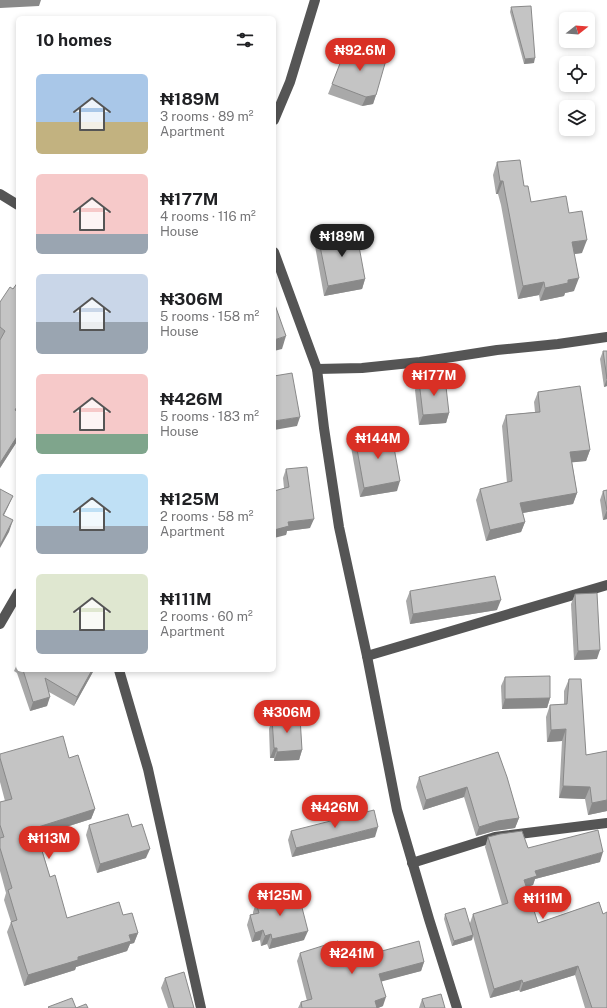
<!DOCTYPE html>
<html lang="en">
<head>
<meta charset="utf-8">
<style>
  body { margin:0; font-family:"Public Sans",sans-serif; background:#f6f6f6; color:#202124; height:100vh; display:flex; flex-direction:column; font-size:15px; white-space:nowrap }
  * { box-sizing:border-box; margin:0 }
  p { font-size:13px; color:#757577 }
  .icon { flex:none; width:22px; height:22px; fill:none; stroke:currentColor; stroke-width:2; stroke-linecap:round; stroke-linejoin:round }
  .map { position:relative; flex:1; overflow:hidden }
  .panel { position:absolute; left:16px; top:16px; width:260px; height:656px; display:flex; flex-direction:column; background:#fff; border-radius:6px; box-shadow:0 2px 6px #0003 }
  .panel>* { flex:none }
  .needle { width:26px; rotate:73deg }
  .buttons { position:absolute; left:559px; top:12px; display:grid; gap:8px }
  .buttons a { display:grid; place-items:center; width:36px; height:36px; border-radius:6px; background:#fff; box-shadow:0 2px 6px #0003; font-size:20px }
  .price { position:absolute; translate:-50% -34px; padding:0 9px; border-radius:14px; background:#d93025; color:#fff; font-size:13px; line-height:26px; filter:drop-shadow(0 1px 2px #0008) }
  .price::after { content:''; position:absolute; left:50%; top:24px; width:12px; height:9px; margin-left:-6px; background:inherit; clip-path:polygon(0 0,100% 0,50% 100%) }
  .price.current { background:#222; color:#fff }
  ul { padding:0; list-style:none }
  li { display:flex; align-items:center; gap:12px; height:100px; padding:0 20px }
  li span { display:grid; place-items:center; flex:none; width:112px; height:80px; border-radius:6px; color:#555 }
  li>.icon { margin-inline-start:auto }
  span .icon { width:48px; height:48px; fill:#fffc; stroke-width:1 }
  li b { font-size:17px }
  h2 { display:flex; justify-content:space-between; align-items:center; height:48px; padding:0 20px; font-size:17px }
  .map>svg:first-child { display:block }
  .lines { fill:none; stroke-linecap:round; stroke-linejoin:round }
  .minor { stroke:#555; stroke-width:10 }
  .wall { fill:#a9a9a9 }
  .shaded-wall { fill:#898989 }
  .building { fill:#c4c4c4; stroke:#898989 }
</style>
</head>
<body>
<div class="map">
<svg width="607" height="1008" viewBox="0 0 607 1008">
  <rect width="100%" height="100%" fill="#fff"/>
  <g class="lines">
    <!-- minor -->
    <g class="minor">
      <polyline points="274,120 290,82 315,0"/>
      <polyline points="0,194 18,205"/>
      <polyline points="274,252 317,369 324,428 339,527 367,656 397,810 429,919 457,1008"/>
      <polyline points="317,369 362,368 420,362 497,350 558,344 607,337"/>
      <polyline points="0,624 18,593"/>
      <polyline points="367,656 607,585"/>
      <polyline points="119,670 148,769 201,1008"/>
      <polyline points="412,863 495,837 607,823"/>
    </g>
  </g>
  <!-- wall -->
  <g class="wall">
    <polygon points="511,7 534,63 524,64 510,12"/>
    <polygon points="332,84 376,95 373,104 362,106 328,94"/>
    <polygon points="497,162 524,186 531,202 569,213 582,253 574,254 574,291 565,293 564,296 540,301 539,295 518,299 501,205 498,194 496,194 493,175"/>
    <polygon points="318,236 365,279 362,289 324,296 315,246"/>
    <polygon points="18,282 18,409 17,411 18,412 18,440 0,468 0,302 13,289"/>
    <polygon points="603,351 607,351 607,386 604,387 600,359"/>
    <polygon points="419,381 449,413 446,423 419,425 415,390"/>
    <polygon points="538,392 590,450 586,461 572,462 577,493 573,504 523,513 525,522 521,532 486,541 476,500 480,489 507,483 502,426 506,415 535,412 534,402"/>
    <polygon points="355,438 397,491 360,497 351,447"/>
    <polygon points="286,469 310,528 287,531 286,535 284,488 283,478"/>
    <polygon points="607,490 607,519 603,520 600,500 603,491"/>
    <polygon points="410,591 497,610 410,624 406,601"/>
    <polygon points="575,594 597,659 574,660 571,604"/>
    <polygon points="18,662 18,670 94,670 74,706 49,692 47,706 30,711 17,673 14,671"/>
    <polygon points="505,677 550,698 547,708 502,709 501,686"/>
    <polygon points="569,679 586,755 607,751 607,811 588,815 585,799 559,798 562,741 547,742 546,717 550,705 564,704 564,691"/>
    <polygon points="272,719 302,750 299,760 274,761 274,758 270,758 269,729"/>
    <polygon points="498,752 518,815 518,816 519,818 515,828 494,831 476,836 464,797 423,810 416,787 419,777"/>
    <polygon points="0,754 69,758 95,809 91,819 38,836 50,877 67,918 123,915 138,933 134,943 130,944 127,951 76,967 75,970 24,986 7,932 11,922 4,900 6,893 0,871 0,802 5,801 0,782"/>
    <polygon points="89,825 132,827 146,858 97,873 86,835"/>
    <polygon points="291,831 375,837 292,857 288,840"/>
    <polygon points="488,837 528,848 600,862 535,879 533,885 527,887 538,923 599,902 607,1008 585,1008 575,975 520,992 519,990 490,998 473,936 472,940 452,946 444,919 445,914 470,923 473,914 502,905 485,847"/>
    <polygon points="256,903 304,940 269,949 267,944 261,946 260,940 252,942 247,925 250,915 253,914 253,912"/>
    <polygon points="300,953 345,961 424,962 421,971 381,981 383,1006 378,1008 298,1008 301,1002 307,1001 297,961"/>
    <polygon points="165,978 194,1008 168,1008 161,988"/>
    <polygon points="422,999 445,1008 419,1008"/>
  </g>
  <!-- shaded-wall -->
  <g class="shaded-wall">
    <polygon points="0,0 41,0 39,6 0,8"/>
    <polygon points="535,58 534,63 524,64 525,59"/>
    <polygon points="376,95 373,104 362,106 366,97"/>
    <polygon points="500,181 503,181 498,194 496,194"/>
    <polygon points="587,240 582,253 567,255 572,242"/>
    <polygon points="579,278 574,291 565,293 564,296 540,301 545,288 568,280"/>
    <polygon points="365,279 362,289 324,296 328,286"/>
    <polygon points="544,282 539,295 518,299 523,286"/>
    <polygon points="286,336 282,349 274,351 274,340"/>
    <polygon points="607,379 607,386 604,387"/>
    <polygon points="18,405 18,409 11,422 15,410"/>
    <polygon points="449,413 446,423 419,425 423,415"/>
    <polygon points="300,417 297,426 274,430 274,421"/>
    <polygon points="18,435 18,440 0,468 0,463"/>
    <polygon points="590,450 586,461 566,463 570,452"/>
    <polygon points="400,481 397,491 360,497 364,488"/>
    <polygon points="577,493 573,504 517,514 520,503"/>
    <polygon points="13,496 8,507 0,523 3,515"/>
    <polygon points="607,510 607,519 603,520"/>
    <polygon points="314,519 310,528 287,531 286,535 274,538 274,530 288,522"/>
    <polygon points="13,520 9,532 0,548 0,545"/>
    <polygon points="525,522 521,532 486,541 490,530"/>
    <polygon points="501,600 497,610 410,624 413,614"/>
    <polygon points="600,650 597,659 574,660 578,651"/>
    <polygon points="92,670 94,670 74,706 77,697"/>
    <polygon points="50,697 47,706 30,711 33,702"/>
    <polygon points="550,698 547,708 502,709 505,699"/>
    <polygon points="566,729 562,741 547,742 551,730"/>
    <polygon points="274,748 277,748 274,758 270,758"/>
    <polygon points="302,750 299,760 274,761 277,752"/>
    <polygon points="563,786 590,787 585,799 559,798"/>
    <polygon points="467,787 464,797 423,810 426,800"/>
    <polygon points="607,800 607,811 588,815 592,803"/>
    <polygon points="95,809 91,819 31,838 35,828"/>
    <polygon points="518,815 517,819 519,818 515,828 494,831 476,836 479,827"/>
    <polygon points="378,827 375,837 292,857 296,848"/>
    <polygon points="150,849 146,858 97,873 100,864"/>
    <polygon points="603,852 600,862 535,879 533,885 521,889 524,880 535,871"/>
    <polygon points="263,930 260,940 252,942 255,933"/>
    <polygon points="308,931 304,940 269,949 272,939"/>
    <polygon points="138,933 134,943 130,944 127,951 76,967 75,970 24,986 28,975 78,957 129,935"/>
    <polygon points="271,934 267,944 261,946 265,936"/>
    <polygon points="473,935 472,940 452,946 454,941"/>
    <polygon points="424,962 421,971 376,983 379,974"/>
    <polygon points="578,966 575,975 520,992 523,983"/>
    <polygon points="522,980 519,990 490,998 494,989"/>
    <polygon points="386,997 383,1006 378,1008 373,1008 375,1001"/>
  </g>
  <!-- building -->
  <g class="building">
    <polygon points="531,6 535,58 525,59 511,7"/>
    <polygon points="348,43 386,60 376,95 366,97 332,84"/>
    <polygon points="520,160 524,186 528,186 531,202 566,196 569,213 582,211 587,240 572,242 579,278 568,280 568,283 545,288 544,282 523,286 505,192 503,181 500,181 497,162"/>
    <polygon points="356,230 365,279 328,286 318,236"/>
    <polygon points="18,282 18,405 15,410 18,412 18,435 0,463 0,340 5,331 0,327 0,302 10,287 13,289"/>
    <polygon points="274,302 286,336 274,340"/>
    <polygon points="603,351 607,351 607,379"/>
    <polygon points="292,373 300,417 274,421 274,376"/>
    <polygon points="445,378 449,413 423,415 419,381"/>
    <polygon points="580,386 590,450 570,452 577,493 520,503 525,522 490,530 480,489 512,481 506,415 540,412 538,392"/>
    <polygon points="391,431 400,481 364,488 355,438"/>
    <polygon points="307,467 314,519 288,522 289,526 274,530 274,491 289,487 286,469"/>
    <polygon points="0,489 13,496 3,515 13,520 0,545"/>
    <polygon points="607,490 607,510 603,491"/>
    <polygon points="495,576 501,600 413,614 410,591"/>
    <polygon points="597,593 600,650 578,651 575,594"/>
    <polygon points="23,670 92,670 77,697 45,678 50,697 33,702"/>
    <polygon points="550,676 550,698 505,699 505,677"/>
    <polygon points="569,679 581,679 586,755 607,751 607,800 592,803 590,787 563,786 566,729 551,730 550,705 567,704"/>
    <polygon points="300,717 302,750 277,752 277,748 274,748 272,719"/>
    <polygon points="63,736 69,758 78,755 95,809 35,828 50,877 55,875 67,918 119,902 123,915 132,913 138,933 129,935 131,941 78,957 78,960 28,975 11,922 17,920 8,890 12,888 0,848 0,838 4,837 0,825 0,802 12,799 0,758 0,754"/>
    <polygon points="498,752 507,777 518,815 519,818 498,821 479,827 467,787 426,800 419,777"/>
    <polygon points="374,810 378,827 296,848 291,831"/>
    <polygon points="128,814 132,827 142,824 150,849 100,864 89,825"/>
    <polygon points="598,830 603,852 535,871 537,876 524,880 538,923 599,902 603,914 607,912 607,1008 592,1008 578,966 523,983 522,980 494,989 473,914 508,903 488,837 500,834 522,831 528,848"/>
    <polygon points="298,892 308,931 272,939 271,934 265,936 263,930 255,933 250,915 259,913 256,903"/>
    <polygon points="465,908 473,935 454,941 445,914"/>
    <polygon points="338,941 345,961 419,941 424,962 379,974 386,997 375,1001 377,1008 302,1008 301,1002 312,999 300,953"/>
    <polygon points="184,972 194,1008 174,1008 165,978"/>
    <polygon points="441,994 445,1008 425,1008 422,999"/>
    <polygon points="72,998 76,1008 49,1008 48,1007"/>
    <polygon points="86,1004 88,1008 76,1008"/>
  </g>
</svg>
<div class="buttons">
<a><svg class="needle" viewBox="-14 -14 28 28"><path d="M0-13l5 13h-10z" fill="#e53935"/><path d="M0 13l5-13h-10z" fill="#757577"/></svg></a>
<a><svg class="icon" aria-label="locate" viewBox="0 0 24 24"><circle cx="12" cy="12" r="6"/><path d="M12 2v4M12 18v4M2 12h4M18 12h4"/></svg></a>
<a><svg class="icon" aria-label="layers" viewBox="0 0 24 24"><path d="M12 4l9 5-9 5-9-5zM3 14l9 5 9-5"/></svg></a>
</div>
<b class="price" style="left:360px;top:72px">₦92.6M</b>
<b class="price current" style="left:342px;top:258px">₦189M</b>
<b class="price" style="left:434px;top:397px">₦177M</b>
<b class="price" style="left:378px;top:460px">₦144M</b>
<b class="price" style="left:287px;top:734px">₦306M</b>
<b class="price" style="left:335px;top:829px">₦426M</b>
<b class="price" style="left:49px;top:860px">₦113M</b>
<b class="price" style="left:280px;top:917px">₦125M</b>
<b class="price" style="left:543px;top:920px">₦111M</b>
<b class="price" style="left:352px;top:975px">₦241M</b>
<section class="panel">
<h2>10 homes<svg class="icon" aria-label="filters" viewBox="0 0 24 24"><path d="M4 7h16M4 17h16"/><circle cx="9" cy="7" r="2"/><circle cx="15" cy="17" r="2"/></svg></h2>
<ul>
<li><span style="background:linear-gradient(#a9c7e8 60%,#c2b280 0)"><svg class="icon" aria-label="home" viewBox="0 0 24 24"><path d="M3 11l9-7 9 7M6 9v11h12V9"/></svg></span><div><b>₦189M</b><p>3 rooms · 89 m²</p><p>Apartment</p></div></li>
<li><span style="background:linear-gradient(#f6c9c9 75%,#9aa5b1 0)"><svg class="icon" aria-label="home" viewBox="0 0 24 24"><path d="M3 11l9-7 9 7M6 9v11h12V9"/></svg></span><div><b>₦177M</b><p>4 rooms · 116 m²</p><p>House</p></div></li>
<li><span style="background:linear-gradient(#c9d6e8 60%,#9aa5b1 0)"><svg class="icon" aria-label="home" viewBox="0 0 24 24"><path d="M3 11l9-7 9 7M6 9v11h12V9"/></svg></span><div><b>₦306M</b><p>5 rooms · 158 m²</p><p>House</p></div></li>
<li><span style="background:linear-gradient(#f6c9c9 75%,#7fa58c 0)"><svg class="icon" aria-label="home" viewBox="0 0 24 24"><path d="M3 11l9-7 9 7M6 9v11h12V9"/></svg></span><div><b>₦426M</b><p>5 rooms · 183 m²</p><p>House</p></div></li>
<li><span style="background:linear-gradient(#bfe0f5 65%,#9aa5b1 0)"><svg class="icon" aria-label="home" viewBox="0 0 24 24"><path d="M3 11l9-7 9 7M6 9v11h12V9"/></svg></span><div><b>₦125M</b><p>2 rooms · 58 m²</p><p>Apartment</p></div></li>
<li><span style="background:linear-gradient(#dfe7d0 70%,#9aa5b1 0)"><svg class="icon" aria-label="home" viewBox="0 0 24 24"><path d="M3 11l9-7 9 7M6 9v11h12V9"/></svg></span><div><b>₦111M</b><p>2 rooms · 60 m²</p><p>Apartment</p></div></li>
</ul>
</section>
</div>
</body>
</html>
